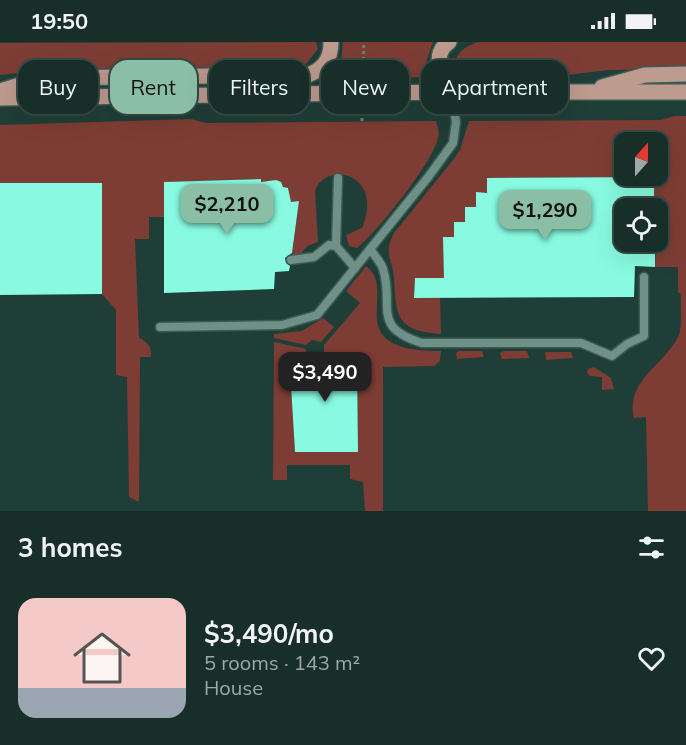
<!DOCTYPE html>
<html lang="en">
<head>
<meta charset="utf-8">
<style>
  body { margin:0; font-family:Mulish,sans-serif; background:#203631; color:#f1f3f6; height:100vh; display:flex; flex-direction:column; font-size:22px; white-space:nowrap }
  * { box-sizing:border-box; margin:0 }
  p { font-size:20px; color:#9ea8a8 }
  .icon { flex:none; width:33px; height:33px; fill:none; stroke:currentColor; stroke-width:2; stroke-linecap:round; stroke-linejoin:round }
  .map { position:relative; height:469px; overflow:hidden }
  .panel { display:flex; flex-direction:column; background:#172e29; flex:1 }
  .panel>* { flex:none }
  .guide { position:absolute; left:18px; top:18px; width:651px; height:54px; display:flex; gap:12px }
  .needle { width:39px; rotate:21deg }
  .fabs { position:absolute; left:614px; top:90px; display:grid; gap:12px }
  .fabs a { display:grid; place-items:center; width:54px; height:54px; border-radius:12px; background:#172e29; box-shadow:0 6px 24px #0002,0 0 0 2px #364a46; font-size:30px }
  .price { position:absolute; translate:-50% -51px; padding:0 14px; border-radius:12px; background:#8abfa5; color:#111; font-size:20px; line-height:39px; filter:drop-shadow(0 2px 3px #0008) }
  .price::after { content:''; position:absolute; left:50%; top:36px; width:18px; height:14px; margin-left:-9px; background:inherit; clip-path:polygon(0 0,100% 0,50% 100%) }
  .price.on { background:#222; color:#fff }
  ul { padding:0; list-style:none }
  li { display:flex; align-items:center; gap:18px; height:150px; padding:0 18px }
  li+li { border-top:2px solid #364a46 }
  li span { display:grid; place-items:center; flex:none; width:168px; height:120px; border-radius:18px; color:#555 }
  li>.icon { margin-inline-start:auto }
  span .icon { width:72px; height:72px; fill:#fffc; stroke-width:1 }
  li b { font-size:26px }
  h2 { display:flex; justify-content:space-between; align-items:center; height:72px; padding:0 18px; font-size:26px }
  .tag { padding:0 21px; border-radius:18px; background:#172e29; box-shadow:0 6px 24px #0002,0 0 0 2px #364a46; font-size:21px; line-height:54px }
  .tag.on { background:#8abfa5; color:#111 }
  .status { display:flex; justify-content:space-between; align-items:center; height:42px; padding:0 30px; background:#172e29; direction:ltr }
  .status svg { height:16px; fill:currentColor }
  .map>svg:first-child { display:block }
  .green { fill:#7d3d34; fill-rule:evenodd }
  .building { fill:#88fae1 }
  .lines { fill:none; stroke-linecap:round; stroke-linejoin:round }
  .lane-casing { stroke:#3c5a54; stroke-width:11 }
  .primary-casing { stroke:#3c5a54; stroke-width:18 }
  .path { stroke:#68827c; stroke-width:3; stroke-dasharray:3 3; stroke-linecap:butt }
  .lane { stroke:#6e9087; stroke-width:8 }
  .primary { stroke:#be9b8f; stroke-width:15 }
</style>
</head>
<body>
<div class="status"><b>19:50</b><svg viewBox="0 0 49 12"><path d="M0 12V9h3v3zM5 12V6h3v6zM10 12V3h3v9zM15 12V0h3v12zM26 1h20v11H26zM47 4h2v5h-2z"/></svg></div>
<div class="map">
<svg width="686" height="469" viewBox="0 0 686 469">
  <rect width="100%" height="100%" fill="#1f3e37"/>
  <!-- green -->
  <g class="green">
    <polygon points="316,0 318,7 305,23 290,28 19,31 0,33 0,1"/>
    <polygon points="343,0 433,0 427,17 428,35 334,37 332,33 341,20"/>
    <path d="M479,0H686V27L608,28L550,35L462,34C446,19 462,4 479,0Z"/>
    <path d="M674,74H686V469H648L646,375L634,376C625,339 664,323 678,295C683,285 680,264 681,252L678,250V225H655L657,166H654V135L487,136V151H476V165L454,195H443L447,236H415L414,256H440L441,292C397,289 396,275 394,236C392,216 383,212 394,191L453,118L460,108L469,79L661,78ZM624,100H657V134H624Z"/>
    <path d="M191,77L206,81L436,79C439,87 440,94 436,102C426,128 379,188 357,206L349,204L346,193L362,186C385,129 324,119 315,149L318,200L307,204L300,213L292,212L299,160H290L288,146L283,145L280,140L270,139L262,147L261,137L165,140V175H149V197H135L139,296C148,300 152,306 151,315H140V321L139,460L129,455L127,335L116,333V268L102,252V142L0,141V83Z"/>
    <path d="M366,224C400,249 336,309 441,309L440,319L434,324L383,325V469H365L363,440L350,437V423H287V438H273L274,300L306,307V311L289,312L295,410L358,409L357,314H320L324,310V303L360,261L346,249Z"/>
    <polygon points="323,276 334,285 321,300 312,298 306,303 274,296 274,292 302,289"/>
    <polygon points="459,309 482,309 484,315 457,317 456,311"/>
    <polygon points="504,309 527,309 529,316 502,317 500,311"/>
    <polygon points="545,310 571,310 573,316 546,318"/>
    <polygon points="594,325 611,336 614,347 602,348 602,335 590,334 587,331 588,327"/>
  </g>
  <!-- building -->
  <g class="building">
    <polygon points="654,135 654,166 624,166 624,200 655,200 655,225 635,224 634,255 414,256 415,236 444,236 443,195 454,195 454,180 465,180 465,165 476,165 476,150 487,151 487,136"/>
    <polygon points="261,137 261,140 276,138 281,140 283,145 288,146 291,160 299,159 292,211 285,216 286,221 290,224 289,229 275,230 274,247 164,251 164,140"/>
    <polygon points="0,141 102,141 102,252 0,253"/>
    <polygon points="289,311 309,311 309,315 357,314 358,410 295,410"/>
  </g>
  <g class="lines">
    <defs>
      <g id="lane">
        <polyline points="338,136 336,204 355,226"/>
        <path d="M370,207C374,213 381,220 383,227C395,264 370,285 422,301H581L612,314L627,302L644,294V235"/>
        <polyline points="291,218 314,215 329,203 336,204"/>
        <polyline points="160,285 282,283 317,273 429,134 453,101 456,80 451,50"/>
      </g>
      <g id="primary">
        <path d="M449,0C430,13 443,33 451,50"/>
        <polyline points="602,45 645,33 686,32"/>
        <path d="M0,49L42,36L308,33C324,27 331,17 331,0"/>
        <polyline points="0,56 451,50 686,50"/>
      </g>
    </defs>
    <!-- lane casing -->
    <use href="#lane" class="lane-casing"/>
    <!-- primary casing -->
    <use href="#primary" class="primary-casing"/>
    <!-- path -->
    <g class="path">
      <polyline points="363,36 364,0"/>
      <polyline points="362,79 362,69"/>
    </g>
    <!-- lane -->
    <use href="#lane" class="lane"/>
    <!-- primary -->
    <use href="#primary" class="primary"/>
  </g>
</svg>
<div class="fabs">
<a><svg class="needle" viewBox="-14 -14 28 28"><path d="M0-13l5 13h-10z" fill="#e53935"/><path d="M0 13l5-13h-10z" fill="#9ea8a8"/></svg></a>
<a><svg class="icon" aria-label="locate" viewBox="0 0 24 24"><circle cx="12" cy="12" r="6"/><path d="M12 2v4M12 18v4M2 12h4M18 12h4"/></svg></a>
</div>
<b class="price" style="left:227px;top:193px">$2,210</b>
<b class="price" style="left:545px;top:199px">$1,290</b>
<b class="price on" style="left:325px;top:361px">$3,490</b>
<div class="guide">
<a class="tag">Buy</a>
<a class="tag on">Rent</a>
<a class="tag">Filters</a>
<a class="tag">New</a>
<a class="tag">Apartment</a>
</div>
</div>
<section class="panel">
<h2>3 homes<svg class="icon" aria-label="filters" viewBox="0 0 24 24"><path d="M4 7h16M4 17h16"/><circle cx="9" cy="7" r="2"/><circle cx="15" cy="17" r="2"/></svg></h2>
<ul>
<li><span style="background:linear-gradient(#f6c9c9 75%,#9aa5b1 0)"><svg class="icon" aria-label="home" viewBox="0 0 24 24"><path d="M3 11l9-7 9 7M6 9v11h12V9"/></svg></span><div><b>$3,490/mo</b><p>5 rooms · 143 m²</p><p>House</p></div><svg class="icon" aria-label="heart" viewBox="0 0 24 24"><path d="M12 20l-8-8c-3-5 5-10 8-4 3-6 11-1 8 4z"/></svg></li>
</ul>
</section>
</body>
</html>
